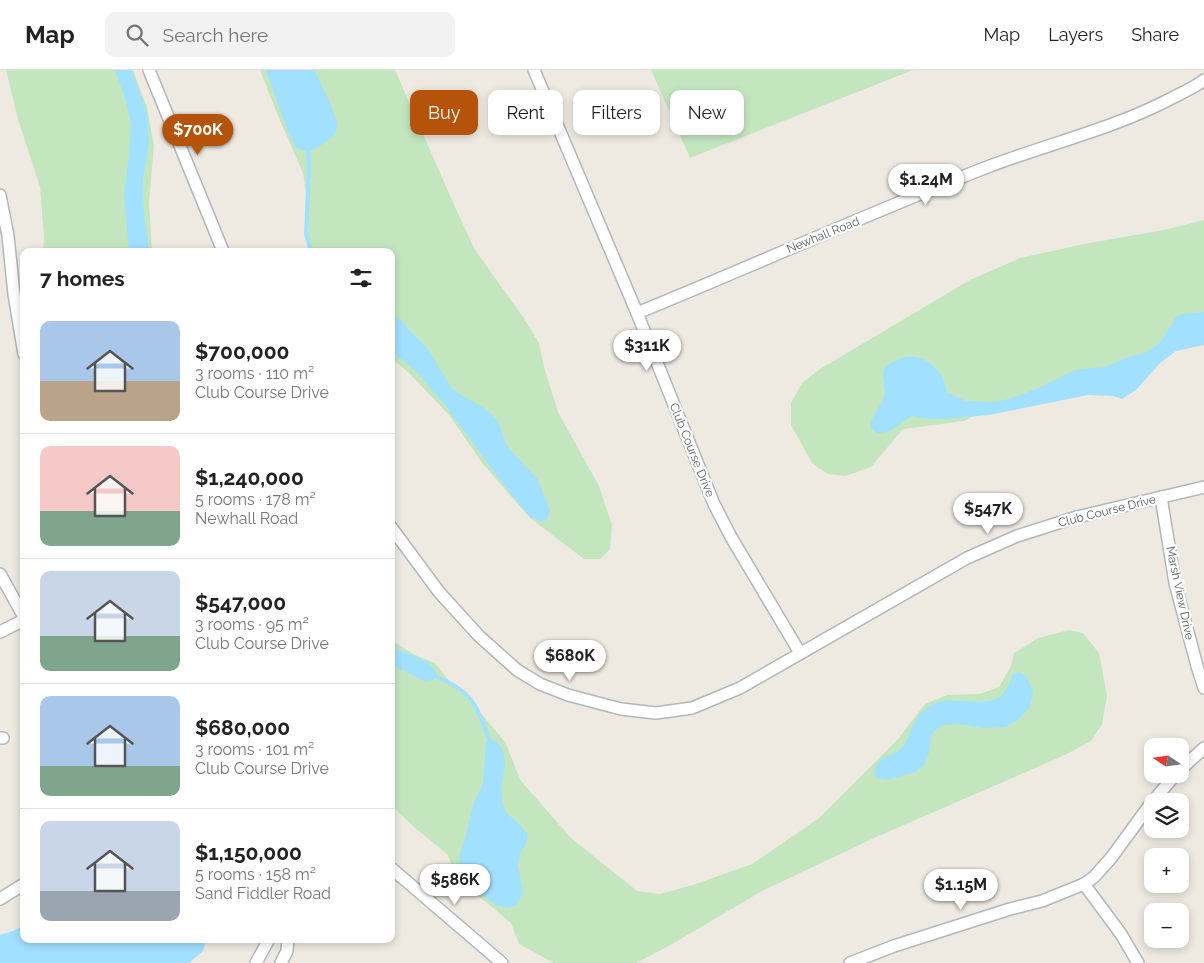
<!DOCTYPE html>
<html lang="en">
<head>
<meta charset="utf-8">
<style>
  body { margin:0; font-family:Raleway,sans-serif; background:#f2f2f2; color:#222; height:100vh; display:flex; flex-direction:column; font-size:19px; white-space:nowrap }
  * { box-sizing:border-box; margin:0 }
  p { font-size:16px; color:#767676 }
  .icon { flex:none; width:28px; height:28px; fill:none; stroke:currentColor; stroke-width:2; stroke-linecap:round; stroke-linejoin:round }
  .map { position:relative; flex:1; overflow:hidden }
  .drawer { position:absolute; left:20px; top:178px; width:375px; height:695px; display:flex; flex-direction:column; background:#fff; border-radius:10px; box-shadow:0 2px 8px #0003 }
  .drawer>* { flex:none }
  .banner { position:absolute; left:410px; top:20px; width:475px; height:45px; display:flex; gap:10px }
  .needle { width:32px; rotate:283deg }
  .controls { position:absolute; left:1144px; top:668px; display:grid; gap:10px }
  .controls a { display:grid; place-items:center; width:45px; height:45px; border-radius:10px; background:#fff; box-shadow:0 2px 8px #0003; font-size:25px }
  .price { position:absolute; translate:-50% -42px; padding:0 11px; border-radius:18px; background:#fff; color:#222; font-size:16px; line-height:32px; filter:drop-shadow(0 1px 2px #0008) }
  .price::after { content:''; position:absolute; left:50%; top:30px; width:15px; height:11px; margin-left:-8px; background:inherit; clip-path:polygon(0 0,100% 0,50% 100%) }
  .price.on { background:#b45309; color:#fff }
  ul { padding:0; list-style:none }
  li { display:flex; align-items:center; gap:15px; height:125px; padding:0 20px }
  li+li { border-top:1px solid #e0e0e0 }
  li span { display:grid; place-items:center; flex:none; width:140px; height:100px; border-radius:10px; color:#555 }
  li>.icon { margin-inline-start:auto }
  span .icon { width:60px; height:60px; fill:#fffc; stroke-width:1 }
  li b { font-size:21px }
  h2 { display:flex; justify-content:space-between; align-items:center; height:60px; padding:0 20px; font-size:21px }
  .pill { padding:0 18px; border-radius:10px; background:#fff; box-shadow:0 2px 8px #0003; font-size:18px; line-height:45px }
  .pill.on { background:#b45309; color:#fff }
  header { display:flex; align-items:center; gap:30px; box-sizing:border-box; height:70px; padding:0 25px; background:#fff; border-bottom:1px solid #e0e0e0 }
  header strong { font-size:24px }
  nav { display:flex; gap:28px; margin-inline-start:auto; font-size:18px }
  .search { width:350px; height:45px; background:#f2f2f2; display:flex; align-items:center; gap:12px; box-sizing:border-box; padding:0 18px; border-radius:10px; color:#767676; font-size:19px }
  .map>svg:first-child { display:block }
  .green { fill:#c3e6bf }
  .water { fill:#a1e0ff }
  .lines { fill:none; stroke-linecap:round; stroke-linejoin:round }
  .stream { stroke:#a1e0ff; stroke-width:4 }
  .street-casing { stroke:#b3b6ba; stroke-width:14 }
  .street { stroke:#fff; stroke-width:11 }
  .labels { text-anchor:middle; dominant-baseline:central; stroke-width:4.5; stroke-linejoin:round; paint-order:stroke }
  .street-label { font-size:12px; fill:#5b5f63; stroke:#fff }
</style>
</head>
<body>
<header>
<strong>Map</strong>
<div class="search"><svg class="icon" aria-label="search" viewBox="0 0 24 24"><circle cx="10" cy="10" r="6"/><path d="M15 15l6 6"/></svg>Search here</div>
<nav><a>Map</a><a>Layers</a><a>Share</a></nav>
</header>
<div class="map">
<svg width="1204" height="893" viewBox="0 0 1204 893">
  <rect width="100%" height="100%" fill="#eeeae2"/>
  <!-- green -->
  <g class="green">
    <polygon points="6,0 133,0 147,37 154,76 149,132 152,181 43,181 44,167 40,117 18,49"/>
    <polygon points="260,0 395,0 455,137 475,180 523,247 539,273 544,297 558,342 599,416 612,455 610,479 600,489 584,489 530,448 483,394 449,345 409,303 391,288 391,181 311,181 306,164 309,141 303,103 276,41"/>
    <polygon points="651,0 913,0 690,88"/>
    <polygon points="1204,150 1204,265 987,339 964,351 903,359 871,397 845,406 828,404 812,393 791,355 791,333 802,313 820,299 970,210 1020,188 1084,174 1164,160"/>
    <polygon points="1069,560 1083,563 1099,583 1107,626 1102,654 1091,671 1065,685 874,768 762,821 667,877 636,893 554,893 519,874 511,853 486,832 456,810 448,785 414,757 391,735 391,570 413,584 435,593 450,612 468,625 479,641 505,672 521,711 571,768 637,821 660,824 693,815 752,794 819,748 898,669 925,634 947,625 979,624 999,617 1011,596 1014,583 1038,568"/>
  </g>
  <!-- water -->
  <g class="water">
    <polygon points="115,0 132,0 148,47 149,75 143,108 144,145 149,181 129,181 124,126 129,84 131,55 126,31"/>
    <path d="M266,0H315C320,14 337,43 337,56C337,68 318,77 308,82L296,78L289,64Z"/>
    <polygon points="391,241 427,278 452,319 487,340 498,351 507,376 526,397 537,408 550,440 547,449 542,452 530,447 506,418 444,334 416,301 391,281"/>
    <path d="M1204,242V275L1176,281L1160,293L1137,319L1122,329L1113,326L1088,325L989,345L943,349L919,348L912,345C905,351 880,372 872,359C871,357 871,355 871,352C874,342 882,335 885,324C886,316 880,305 885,297C888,294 895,291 899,289C914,282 933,291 942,306C944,310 945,316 947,320L946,322L966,331L997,332L1018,326L1043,316L1075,300L1105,297L1129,287L1146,282L1160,273L1176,247L1183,244Z"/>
    <polygon points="391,577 426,591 437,602 433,610 424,611 391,594"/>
    <path d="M1019,602L1026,606L1033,622L1030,637L1018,650L1005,657L984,658L958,654L944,655L935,660L931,666L929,683L925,694L916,702L886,710L877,708L874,704C878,681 893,689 903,676C912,664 914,645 928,637C933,634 941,631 946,630C951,630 957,631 962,631C990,633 1004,634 1013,604Z"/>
    <polygon points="489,669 497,672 503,680 505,694 501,719 503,735 507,744 520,754 527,764 527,773 520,783 518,795 523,822 518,833 509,838 496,835 466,812 459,798 460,784 466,765 473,735 483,713 486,674"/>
    <polygon points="24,855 24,869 206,869 203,881 189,893 0,893 0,865 13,861"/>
  </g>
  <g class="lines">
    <!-- stream -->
    <g class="stream">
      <polyline points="308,82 309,97 306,164 311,181"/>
      <path d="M435,606C472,621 476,634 489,669"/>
    </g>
    <defs>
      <g id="street">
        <polyline points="149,0 223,181"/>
        <polyline points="534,0 637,243 714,434 731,467 800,583"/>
        <polyline points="0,125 8,166 14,224 24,284"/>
        <path d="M637,243C755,195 871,142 990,96C1051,73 1116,58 1174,27C1184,22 1195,17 1204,10"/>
        <polyline points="1161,427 1175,513 1197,596 1204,618"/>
        <polyline points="391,457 439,522 479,566 517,600 540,614 568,625 621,639 656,643 692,638 740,618 967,488 1017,466 1077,447 1204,417"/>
        <polyline points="0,504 24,547"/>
        <polyline points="0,562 24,550"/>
        <polyline points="0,668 3,668"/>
        <polyline points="1180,700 1204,678"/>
        <polyline points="1153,731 1176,704"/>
        <polyline points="391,798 502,893"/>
        <polyline points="1084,814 1121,864 1138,893"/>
        <polyline points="0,829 24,814"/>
        <polyline points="256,893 269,869"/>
        <polyline points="281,893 287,881 288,869"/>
        <polyline points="850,893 894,876 1010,839 1042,831 1084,814 1094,807 1111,788 1152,732"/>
      </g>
    </defs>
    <!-- street casing -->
    <use href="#street" class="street-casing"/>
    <!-- street -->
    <use href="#street" class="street"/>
  </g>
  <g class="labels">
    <!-- street labels -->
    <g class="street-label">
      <text transform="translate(823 165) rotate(-22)">Newhall Road</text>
      <text transform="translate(692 380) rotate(68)">Club Course Drive</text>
      <text transform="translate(1107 441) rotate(-14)">Club Course Drive</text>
      <text transform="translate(1180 523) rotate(78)">Marsh View Drive</text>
    </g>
  </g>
</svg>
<div class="controls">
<a><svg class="needle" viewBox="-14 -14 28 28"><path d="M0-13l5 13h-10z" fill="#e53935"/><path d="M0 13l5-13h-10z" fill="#767676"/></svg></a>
<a><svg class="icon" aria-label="layers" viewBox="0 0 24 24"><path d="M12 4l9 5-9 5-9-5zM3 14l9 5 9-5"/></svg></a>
<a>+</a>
<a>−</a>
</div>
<b class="price on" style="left:198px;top:86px">$700K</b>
<b class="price" style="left:926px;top:136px">$1.24M</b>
<b class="price" style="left:647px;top:302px">$311K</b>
<b class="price" style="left:988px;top:465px">$547K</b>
<b class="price" style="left:570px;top:612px">$680K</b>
<b class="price" style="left:455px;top:836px">$586K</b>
<b class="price" style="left:961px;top:841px">$1.15M</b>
<div class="banner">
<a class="pill on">Buy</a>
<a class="pill">Rent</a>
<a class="pill">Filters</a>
<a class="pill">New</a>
</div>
<section class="drawer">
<h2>7 homes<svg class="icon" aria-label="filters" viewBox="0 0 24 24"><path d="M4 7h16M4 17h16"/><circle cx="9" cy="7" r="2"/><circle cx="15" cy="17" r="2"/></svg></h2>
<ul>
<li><span style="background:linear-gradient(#a9c7e8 60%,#b9a48a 0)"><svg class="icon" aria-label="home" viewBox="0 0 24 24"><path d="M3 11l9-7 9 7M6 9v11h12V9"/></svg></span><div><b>$700,000</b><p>3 rooms · 110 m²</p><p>Club Course Drive</p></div></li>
<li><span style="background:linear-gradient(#f6c9c9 65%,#7fa58c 0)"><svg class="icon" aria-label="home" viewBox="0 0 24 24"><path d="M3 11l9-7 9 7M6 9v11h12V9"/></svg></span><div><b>$1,240,000</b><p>5 rooms · 178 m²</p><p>Newhall Road</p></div></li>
<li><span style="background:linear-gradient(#c9d6e8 65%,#7fa58c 0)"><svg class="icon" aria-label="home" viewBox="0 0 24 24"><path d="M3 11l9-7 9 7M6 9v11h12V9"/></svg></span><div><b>$547,000</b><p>3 rooms · 95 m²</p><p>Club Course Drive</p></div></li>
<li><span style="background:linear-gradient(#a9c7e8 70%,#7fa58c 0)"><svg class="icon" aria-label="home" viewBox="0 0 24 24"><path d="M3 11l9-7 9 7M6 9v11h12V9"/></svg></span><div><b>$680,000</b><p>3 rooms · 101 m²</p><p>Club Course Drive</p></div></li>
<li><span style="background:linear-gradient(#c9d6e8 70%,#9aa5b1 0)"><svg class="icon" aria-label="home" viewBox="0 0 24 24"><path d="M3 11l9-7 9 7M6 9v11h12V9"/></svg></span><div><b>$1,150,000</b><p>5 rooms · 158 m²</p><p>Sand Fiddler Road</p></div></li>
</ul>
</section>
</div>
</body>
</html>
